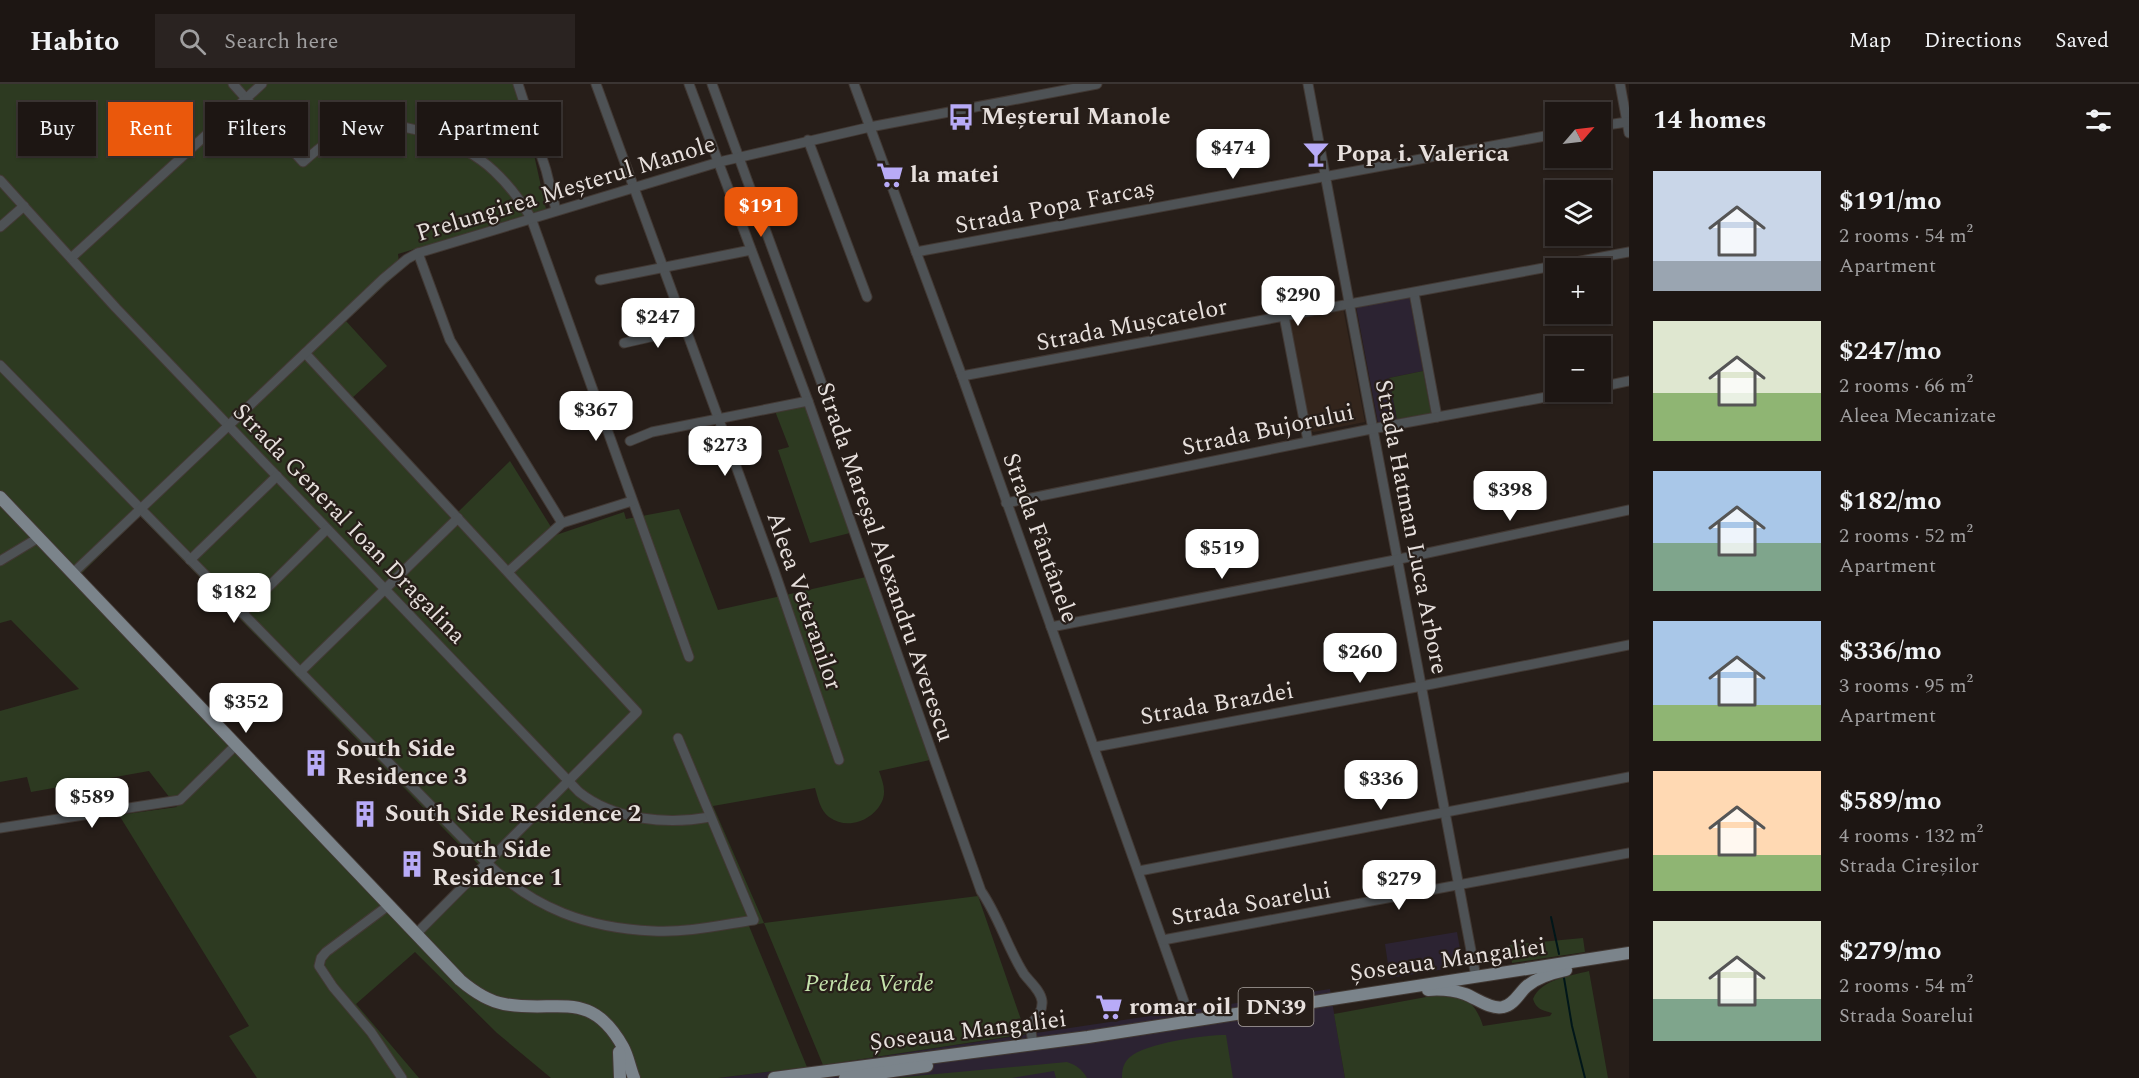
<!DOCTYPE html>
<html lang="en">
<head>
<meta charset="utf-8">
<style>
  body { margin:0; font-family:Spectral,serif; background:#2a2321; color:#f1f3f6; height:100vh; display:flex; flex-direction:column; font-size:22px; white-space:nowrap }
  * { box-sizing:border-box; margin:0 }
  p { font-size:20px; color:#a09fa0 }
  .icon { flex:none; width:33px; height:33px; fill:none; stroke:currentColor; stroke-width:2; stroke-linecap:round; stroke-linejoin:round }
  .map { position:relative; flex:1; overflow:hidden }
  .details { display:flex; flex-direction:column; background:#1d1613; width:510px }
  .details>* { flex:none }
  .top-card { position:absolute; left:18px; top:18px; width:570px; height:54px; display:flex; gap:12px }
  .needle { width:39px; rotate:62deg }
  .fabs { position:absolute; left:1545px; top:18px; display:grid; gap:12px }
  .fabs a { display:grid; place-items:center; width:66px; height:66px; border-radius:0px; background:#1d1613; box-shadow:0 2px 4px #0004,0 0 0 2px #3b3533; font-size:30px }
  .price { position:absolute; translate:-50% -51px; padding:0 14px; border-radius:12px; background:#fff; color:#222; font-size:20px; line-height:39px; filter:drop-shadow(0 2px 3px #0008) }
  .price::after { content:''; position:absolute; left:50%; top:36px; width:18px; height:14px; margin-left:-9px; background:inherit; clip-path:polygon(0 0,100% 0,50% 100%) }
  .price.current { background:#ea580c; color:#fff }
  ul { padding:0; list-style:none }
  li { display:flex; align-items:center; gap:18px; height:150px; padding:0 24px }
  li span { display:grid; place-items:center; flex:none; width:168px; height:120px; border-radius:0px; color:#555 }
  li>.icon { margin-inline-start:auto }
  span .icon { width:72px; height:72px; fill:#fffc; stroke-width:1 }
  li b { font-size:26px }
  h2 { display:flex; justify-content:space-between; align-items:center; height:72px; padding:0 24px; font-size:26px }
  .chip { padding:0 21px; border-radius:0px; background:#1d1613; box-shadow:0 2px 4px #0004,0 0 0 2px #3b3533; font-size:21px; line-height:54px }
  .chip.current { background:#ea580c; color:#fff }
  header { display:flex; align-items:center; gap:36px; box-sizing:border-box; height:84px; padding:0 30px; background:#1d1613; border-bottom:2px solid #3b3533 }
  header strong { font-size:28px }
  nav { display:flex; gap:33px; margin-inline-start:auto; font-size:21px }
  .search { width:420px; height:54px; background:#2a2321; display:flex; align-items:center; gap:15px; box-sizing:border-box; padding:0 21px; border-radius:0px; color:#a09fa0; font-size:22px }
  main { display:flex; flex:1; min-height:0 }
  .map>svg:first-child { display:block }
  .commercial { fill:#2c2332 }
  .built { fill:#33251c }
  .green { fill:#2d3a21; fill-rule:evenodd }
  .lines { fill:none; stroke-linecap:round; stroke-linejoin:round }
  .stream { stroke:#011619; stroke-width:2 }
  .minor-casing { stroke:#423934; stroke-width:11 }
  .major-casing { stroke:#423934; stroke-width:14 }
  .minor { stroke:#4e5255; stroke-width:9 }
  .major { stroke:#7b848b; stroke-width:12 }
  .labels { text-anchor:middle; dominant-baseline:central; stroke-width:4.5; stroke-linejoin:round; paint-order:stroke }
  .shield { fill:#271e19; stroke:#ada6a2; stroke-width:1.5 }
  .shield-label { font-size:22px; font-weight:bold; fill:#e7e0dd }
  .poi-label { font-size:24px; font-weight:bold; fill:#e7e0dd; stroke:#271e19; text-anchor:start }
  .street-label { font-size:24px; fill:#e7e0dd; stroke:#271e19 }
  .park-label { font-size:24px; font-style:italic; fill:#c5e3ac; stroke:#271e19 }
</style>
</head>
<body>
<header>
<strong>Habito</strong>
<div class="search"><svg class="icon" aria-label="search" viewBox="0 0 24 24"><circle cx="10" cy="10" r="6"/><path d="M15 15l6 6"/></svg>Search here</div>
<nav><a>Map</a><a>Directions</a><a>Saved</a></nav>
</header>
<main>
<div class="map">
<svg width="1629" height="994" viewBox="0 0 1629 994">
  <rect width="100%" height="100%" fill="#271e19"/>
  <!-- commercial -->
  <g class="commercial">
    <polygon points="1409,212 1423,287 1389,294 1397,335 1378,339 1356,222"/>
    <polygon points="1457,848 1463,882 1390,894 1385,860"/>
    <polygon points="1330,905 1345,994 718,994 823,981"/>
  </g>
  <!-- built -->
  <polygon class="built" points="1343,224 1365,338 1314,348 1309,346 1289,235"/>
  <!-- green -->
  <g class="green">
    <path d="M0,0H513L529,48L546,125L398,170L400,187L346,237L387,282L351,315L456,430L510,377L556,451L624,428L626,435L679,425L718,526L866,493L930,676L879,687C882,696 886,705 883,715C875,736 848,747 829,733C820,726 818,714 815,704L713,722L764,839L978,812L1026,950L823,981L764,839L749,842L807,983L718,994H551L497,949L415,868L356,920L419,994H257L229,952L249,942L119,731L177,723L149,687L31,708L27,693L0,698V627L79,605L11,536L0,539ZM140,432L479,781L420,846L81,490Z"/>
    <polygon points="1423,287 1431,329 1397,335 1389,294"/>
    <polygon points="806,322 850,449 810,459 778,366 789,363 775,327"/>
    <polygon points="1583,854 1585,868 1512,879 1509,861"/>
    <path d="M1589,887L1608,994H1345L1334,930L1437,911C1464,910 1475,917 1483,942L1550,932L1552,929C1542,926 1536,925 1533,915C1541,895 1570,892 1589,887Z"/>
    <path d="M1226,951L1233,994H1122C1122,986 1123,979 1130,973C1146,959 1204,951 1226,951Z"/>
    <path d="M1067,978C1076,981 1082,985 1087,994H1056L1054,987L1012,994H893Z"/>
  </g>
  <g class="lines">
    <!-- stream -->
    <g class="stream">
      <polyline points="1551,833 1559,870"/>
      <polyline points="1564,894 1572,942 1585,994"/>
    </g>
    <defs>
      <g id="minor">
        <path d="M233,0L303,78C319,64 333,52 353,45C394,30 464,58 494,87C509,101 521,117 531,134L689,573"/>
        <polyline points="518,0 546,86 556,126"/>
        <polyline points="596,0 774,486 839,676"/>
        <path d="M689,0L808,317L981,807C999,833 1007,863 1024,890C1030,898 1041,907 1042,917C1043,928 1036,934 1030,941L1033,960"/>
        <polyline points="712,0 827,314"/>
        <polyline points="854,0 962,292 1186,923"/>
        <polyline points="1308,0 1476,893"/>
        <polyline points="1620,0 1629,49"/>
        <polyline points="1600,42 1627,38"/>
        <polyline points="808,56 867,213"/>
        <path d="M0,96L116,224L579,708C614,736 667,741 710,733"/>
        <polyline points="0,143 24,122"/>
        <polyline points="916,168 1556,50"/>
        <polyline points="418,169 450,256 562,439"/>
        <polyline points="71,174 262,0"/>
        <polyline points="600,196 751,166"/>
        <polyline points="1414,209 1437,333"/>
        <polyline points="1284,232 1308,357"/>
        <polyline points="624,259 685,245"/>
        <polyline points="305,269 637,628 416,850"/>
        <path d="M0,281L487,779C535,825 587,844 653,847C686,849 721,841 754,836L678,654"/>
        <polyline points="962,292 1629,168"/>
        <polyline points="1600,303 1629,297"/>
        <polyline points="630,357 652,348 808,317"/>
        <polyline points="1006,419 1366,346 1574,308"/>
        <polyline points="190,476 277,392"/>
        <polyline points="0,477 38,454"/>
        <polyline points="508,488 562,439 632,417"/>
        <polyline points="72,490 383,195 407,175 418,169 719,78 870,43 1097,0"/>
        <polyline points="242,529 327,445"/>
        <polyline points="1051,543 1390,477 1629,426"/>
        <polyline points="300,588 458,434"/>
        <polyline points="1095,663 1422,602 1629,561"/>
        <polyline points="0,744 180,716 236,661"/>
        <polyline points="1139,787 1629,693"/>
        <polyline points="389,821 326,868 321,874 319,882 333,903 371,948 402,994"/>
        <polyline points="1163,856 1629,769"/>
      </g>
      <g id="major">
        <path d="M0,413L460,896C473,907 487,917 504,920C556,930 590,903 623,963C628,972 630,984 634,994"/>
        <path d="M1428,906C1440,905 1453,906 1465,910C1476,914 1491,926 1503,923C1514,921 1519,909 1527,902C1538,893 1552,889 1566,886"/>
        <polyline points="619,968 620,994"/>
        <polyline points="774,994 1088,953 1629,869"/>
        <polyline points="845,994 927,982"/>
      </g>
    </defs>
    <!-- minor casing -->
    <use href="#minor" class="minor-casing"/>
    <!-- major casing -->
    <use href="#major" class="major-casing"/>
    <!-- minor -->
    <use href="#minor" class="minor"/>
    <!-- major -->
    <use href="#major" class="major"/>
  </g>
  <!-- icons -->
  <defs>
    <symbol id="bus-bare" viewBox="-9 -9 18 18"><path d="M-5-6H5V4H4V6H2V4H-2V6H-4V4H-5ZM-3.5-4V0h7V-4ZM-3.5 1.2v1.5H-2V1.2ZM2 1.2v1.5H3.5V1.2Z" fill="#b8abf7" stroke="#271e19" stroke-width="2.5" paint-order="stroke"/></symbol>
    <symbol id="bar-bare" viewBox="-9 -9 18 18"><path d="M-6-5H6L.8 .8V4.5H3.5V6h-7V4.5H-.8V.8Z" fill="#b8abf7" stroke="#271e19" stroke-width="2.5" paint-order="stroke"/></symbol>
    <symbol id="supermarket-bare" viewBox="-9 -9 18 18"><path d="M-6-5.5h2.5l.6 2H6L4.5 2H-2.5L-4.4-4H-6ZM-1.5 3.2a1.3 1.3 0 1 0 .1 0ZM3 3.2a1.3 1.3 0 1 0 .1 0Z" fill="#b8abf7" stroke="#271e19" stroke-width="2.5" paint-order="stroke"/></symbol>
    <symbol id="building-bare" viewBox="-9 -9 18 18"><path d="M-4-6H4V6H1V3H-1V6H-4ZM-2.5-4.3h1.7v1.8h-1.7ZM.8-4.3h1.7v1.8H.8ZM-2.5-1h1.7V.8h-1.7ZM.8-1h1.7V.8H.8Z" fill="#b8abf7" stroke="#271e19" stroke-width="2.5" paint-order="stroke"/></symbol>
  </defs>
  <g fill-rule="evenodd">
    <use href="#bus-bare" x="942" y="14" width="38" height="38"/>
    <use href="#bar-bare" x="1297" y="51" width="38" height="38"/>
    <use href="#supermarket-bare" x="871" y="72" width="38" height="38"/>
    <use href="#building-bare" x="297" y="660" width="38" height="38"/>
    <use href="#building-bare" x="346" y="711" width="38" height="38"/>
    <use href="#building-bare" x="393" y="761" width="38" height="38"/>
    <use href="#supermarket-bare" x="1090" y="904" width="38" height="38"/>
  </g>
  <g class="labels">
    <!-- shield labels -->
    <rect class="shield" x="1238.5" y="904" width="75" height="38" rx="4.5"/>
    <g class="shield-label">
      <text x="1276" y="923">DN39</text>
    </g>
    <!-- poi labels -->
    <g class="poi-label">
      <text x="981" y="33">Meșterul Manole</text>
      <text x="1336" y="70">Popa i. Valerica</text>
      <text x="910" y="91">la matei</text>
      <text x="336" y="665">South Side<tspan x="336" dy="28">Residence 3</tspan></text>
      <text x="385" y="730">South Side Residence 2</text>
      <text x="432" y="766">South Side<tspan x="432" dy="28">Residence 1</tspan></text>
      <text x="1129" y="923">romar oil</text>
    </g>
    <!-- street labels -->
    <g class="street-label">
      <text transform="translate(566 105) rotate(-17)">Prelungirea Meșterul Manole</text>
      <text transform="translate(1055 123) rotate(-11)">Strada Popa Farcaș</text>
      <text transform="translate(1132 241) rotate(-11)">Strada Mușcatelor</text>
      <text transform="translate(1268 346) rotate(-12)">Strada Bujorului</text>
      <text transform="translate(349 440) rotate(46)">Strada General Ioan Dragalina</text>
      <text transform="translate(1411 443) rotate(79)">Strada Hatman Luca Arbore</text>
      <text transform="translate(1040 454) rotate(70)">Strada Fântânele</text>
      <text transform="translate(885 478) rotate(71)">Strada Mareșal Alexandru Averescu</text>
      <text transform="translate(804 517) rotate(71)">Aleea Veteranilor</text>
      <text transform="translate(1217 620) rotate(-10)">Strada Brazdei</text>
      <text transform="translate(1251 820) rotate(-10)">Strada Soarelui</text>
      <text transform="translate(1448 876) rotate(-8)">Șoseaua Mangaliei</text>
      <text transform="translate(968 947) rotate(-7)">Șoseaua Mangaliei</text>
    </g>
    <!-- park labels -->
    <g class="park-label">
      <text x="869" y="900">Perdea Verde</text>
    </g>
  </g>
</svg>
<div class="fabs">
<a><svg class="needle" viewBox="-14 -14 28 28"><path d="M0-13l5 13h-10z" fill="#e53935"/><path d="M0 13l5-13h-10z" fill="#a09fa0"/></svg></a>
<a><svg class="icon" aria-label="layers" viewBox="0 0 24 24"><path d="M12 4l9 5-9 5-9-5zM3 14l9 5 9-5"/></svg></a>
<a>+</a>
<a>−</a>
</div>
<b class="price" style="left:1233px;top:96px">$474</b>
<b class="price current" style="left:761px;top:154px">$191</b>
<b class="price" style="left:1298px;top:243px">$290</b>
<b class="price" style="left:658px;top:265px">$247</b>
<b class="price" style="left:596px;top:358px">$367</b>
<b class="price" style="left:725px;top:393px">$273</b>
<b class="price" style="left:1510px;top:438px">$398</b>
<b class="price" style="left:1222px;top:496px">$519</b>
<b class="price" style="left:234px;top:540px">$182</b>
<b class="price" style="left:1360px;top:600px">$260</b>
<b class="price" style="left:246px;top:650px">$352</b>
<b class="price" style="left:1381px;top:727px">$336</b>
<b class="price" style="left:92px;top:745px">$589</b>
<b class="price" style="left:1399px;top:827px">$279</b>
<div class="top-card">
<a class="chip">Buy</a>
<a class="chip current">Rent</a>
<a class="chip">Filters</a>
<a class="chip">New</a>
<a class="chip">Apartment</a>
</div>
</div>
<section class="details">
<h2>14 homes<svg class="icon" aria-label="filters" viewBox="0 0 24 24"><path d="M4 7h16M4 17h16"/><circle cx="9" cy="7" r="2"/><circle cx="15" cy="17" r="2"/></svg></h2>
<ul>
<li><span style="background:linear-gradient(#c9d6e8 75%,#9aa5b1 0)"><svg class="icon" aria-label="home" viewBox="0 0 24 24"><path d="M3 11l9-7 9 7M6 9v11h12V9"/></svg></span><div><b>$191/mo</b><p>2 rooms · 54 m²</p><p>Apartment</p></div></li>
<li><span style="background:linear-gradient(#dfe7d0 60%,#8fb573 0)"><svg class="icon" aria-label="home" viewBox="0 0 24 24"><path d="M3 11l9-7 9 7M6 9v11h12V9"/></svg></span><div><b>$247/mo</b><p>2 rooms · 66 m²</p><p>Aleea Mecanizate</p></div></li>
<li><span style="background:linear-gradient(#a9c7e8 60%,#7fa58c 0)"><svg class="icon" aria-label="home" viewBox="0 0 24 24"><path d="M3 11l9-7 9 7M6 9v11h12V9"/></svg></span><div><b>$182/mo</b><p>2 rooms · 52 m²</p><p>Apartment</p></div></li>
<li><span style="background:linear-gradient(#a9c7e8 70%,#8fb573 0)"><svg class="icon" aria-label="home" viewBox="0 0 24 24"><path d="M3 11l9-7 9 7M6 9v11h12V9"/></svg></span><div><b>$336/mo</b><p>3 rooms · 95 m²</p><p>Apartment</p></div></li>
<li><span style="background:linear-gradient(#ffd9b3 70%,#8fb573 0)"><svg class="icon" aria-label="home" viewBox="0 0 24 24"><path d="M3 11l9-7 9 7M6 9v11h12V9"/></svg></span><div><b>$589/mo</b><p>4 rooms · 132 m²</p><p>Strada Cireșilor</p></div></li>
<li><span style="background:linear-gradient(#dfe7d0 65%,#7fa58c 0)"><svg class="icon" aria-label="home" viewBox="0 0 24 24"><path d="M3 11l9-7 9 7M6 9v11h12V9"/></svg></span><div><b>$279/mo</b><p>2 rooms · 54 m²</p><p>Strada Soarelui</p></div></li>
</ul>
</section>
</main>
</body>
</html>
